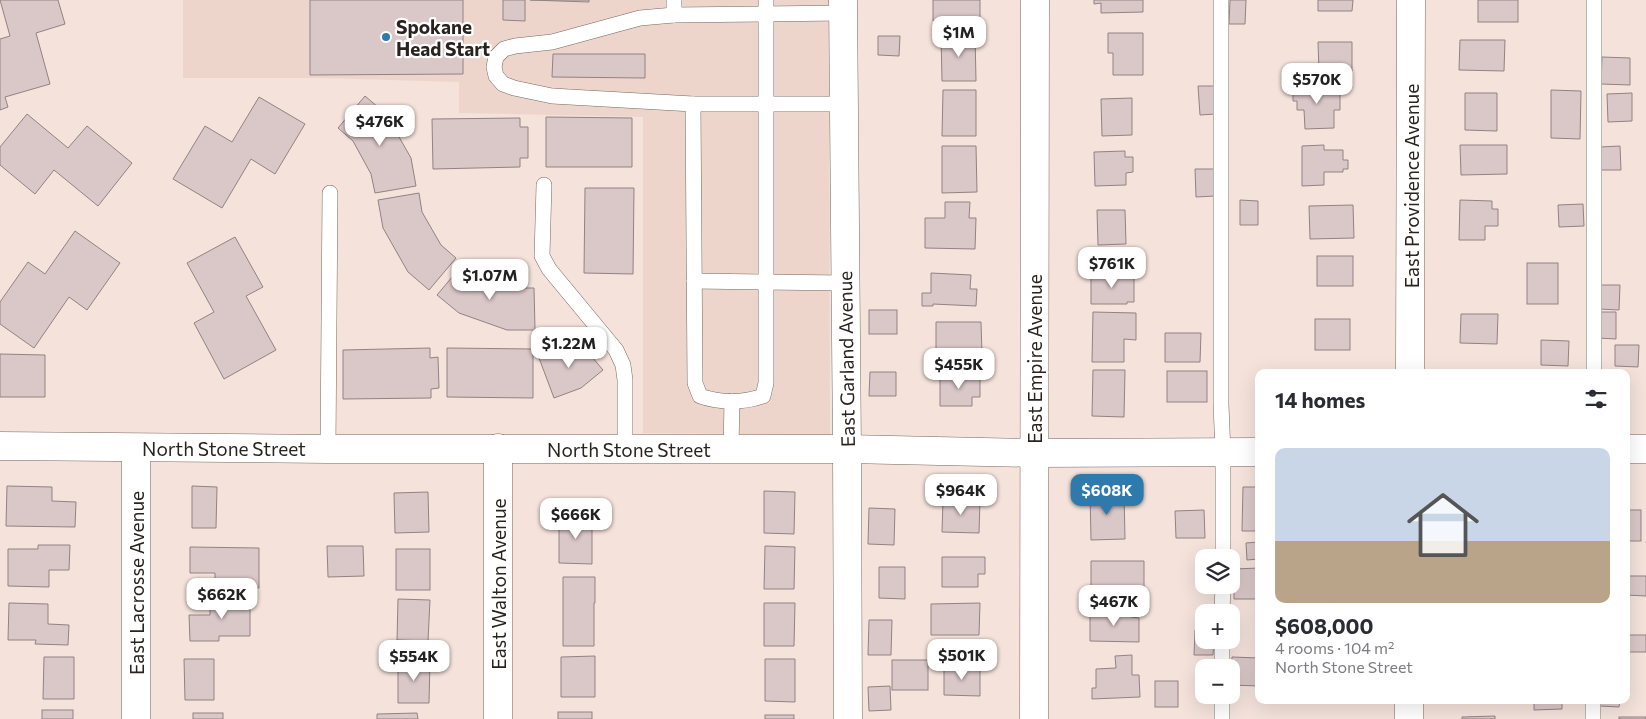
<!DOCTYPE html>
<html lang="en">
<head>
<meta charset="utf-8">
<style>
  body { margin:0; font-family:Commissioner,sans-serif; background:#f7f7f7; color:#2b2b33; height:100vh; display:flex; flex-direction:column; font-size:19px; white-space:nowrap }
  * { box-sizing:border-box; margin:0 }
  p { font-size:16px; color:#7c7c81 }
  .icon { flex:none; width:28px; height:28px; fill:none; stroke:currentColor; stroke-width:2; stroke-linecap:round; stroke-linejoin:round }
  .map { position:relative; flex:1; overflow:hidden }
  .details { position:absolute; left:1255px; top:369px; width:375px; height:335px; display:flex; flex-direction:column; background:#fff; border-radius:10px; box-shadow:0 5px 20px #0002 }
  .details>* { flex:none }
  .fabs { position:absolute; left:1195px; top:549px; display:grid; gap:10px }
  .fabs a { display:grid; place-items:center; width:45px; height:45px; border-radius:10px; background:#fff; box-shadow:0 5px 20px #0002; font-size:25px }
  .price { position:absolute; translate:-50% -42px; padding:0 11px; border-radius:10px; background:#fff; color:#222; font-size:16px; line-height:32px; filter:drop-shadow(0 1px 2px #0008) }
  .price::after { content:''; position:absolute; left:50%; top:30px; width:15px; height:11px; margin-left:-8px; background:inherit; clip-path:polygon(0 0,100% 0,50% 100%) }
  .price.selected { background:#2f7aad; color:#fff }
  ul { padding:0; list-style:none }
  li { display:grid; align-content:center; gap:10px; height:265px; padding:0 20px }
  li+li { border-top:1px solid #e1e1e2 }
  li span { display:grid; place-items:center; height:155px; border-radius:10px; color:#555 }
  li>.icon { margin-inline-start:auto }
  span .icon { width:90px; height:90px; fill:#fffc; stroke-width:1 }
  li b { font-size:21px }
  h2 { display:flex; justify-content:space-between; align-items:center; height:60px; padding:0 20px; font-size:21px }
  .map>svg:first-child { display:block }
  .built { fill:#eed5cb }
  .building { fill:#dac7c8; stroke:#938283 }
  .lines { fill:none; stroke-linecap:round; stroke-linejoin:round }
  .service-casing { stroke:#776861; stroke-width:16 }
  .minor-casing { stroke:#776861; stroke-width:29 }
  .tertiary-casing { stroke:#776861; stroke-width:29 }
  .service { stroke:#fff; stroke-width:15 }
  .minor { stroke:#fff; stroke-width:28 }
  .tertiary { stroke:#fff; stroke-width:28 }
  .poi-dot { fill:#2f7aad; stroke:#fff; stroke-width:2 }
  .labels { text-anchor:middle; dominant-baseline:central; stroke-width:4.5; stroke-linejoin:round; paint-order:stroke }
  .poi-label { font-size:19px; font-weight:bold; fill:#292320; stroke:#fff; text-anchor:start }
  .street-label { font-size:19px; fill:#292320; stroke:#fff }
</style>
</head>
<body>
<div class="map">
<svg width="1646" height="719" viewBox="0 0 1646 719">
  <rect width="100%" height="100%" fill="#f4e2db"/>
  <!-- built -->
  <polygon class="built" points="183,0 829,0 830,435 643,433 643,117 459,113 459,82 321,78 183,78"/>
  <!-- building -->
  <g class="building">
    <polygon points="0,0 58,0 65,24 36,33 50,84 5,97 8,107 0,110 0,39 10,36"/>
    <polygon points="310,0 463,0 463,74 310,75"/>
    <polygon points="503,0 525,0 525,21 503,20"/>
    <polygon points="530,0 589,0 589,2"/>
    <polygon points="933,0 980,0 980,22 933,21"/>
    <polygon points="1094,0 1143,0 1143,12 1101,13 1101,3 1094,4"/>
    <polygon points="1230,0 1246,0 1245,24 1229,24"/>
    <polygon points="1318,0 1353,0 1352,11 1318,11"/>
    <rect x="1478" y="0" width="40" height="22"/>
    <polygon points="1108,33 1143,33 1143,75 1113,75 1113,53 1108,53"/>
    <polygon points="975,34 976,81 942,81 941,35"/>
    <polygon points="878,36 900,36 899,56 878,55"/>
    <polygon points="1460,40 1505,40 1504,71 1459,70"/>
    <polygon points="1318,42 1352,42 1352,71 1319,71"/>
    <polygon points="553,54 645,54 645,78 552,77"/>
    <polygon points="1602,57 1630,58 1630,85 1601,84"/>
    <polygon points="1324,85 1324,89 1340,89 1340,110 1334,110 1334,128 1305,129 1304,110 1297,110 1297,101 1293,101 1293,86"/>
    <polygon points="1198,86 1214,86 1215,114 1200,115"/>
    <polygon points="943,90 976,90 976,136 942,136"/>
    <polygon points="1551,90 1581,91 1580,139 1551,138"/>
    <polygon points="1465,93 1497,93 1497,131 1465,130"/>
    <polygon points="1632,93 1632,121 1608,122 1607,94"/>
    <polygon points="365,96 386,114 411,158 416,186 375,193 371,174 353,141 338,128"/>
    <polygon points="259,97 305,124 275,174 251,159 222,208 173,179 205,126 232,142"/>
    <polygon points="1132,98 1132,135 1102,136 1101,99"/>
    <polygon points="27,114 68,148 87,126 132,163 98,206 54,170 35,194 0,165 0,147"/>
    <polygon points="546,117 632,118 632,167 546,167"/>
    <polygon points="520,118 520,127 528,127 528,158 520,158 520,167 433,169 432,119"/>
    <polygon points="1324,145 1324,150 1343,150 1343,160 1348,160 1348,169 1343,169 1343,172 1324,172 1324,185 1302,186 1302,146"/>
    <polygon points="1460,145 1507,145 1507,174 1461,175"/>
    <polygon points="942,146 976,146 977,192 942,193"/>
    <polygon points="1620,146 1621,170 1601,170 1600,147"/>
    <polygon points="1125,151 1125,157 1133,157 1133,172 1126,173 1126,185 1095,186 1094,152"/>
    <polygon points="1195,169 1214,169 1215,196 1196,197"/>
    <polygon points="585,188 634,188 633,274 584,273"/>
    <polygon points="419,193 422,212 441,245 456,258 429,290 408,272 383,228 378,200"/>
    <polygon points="1240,200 1258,201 1258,225 1240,225"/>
    <polygon points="1460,200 1492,201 1492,209 1498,209 1498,226 1485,226 1485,240 1459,240"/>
    <polygon points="945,202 970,202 969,218 976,218 975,249 925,248 925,218 945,218"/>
    <polygon points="1583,204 1584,226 1559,227 1558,205"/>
    <polygon points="1353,205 1354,238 1310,239 1309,206"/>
    <polygon points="1097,210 1125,210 1126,244 1098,245"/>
    <polygon points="75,231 120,263 87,310 69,297 34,348 0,324 0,302 28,262 45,274"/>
    <polygon points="235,237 263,287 246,296 276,350 224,379 194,323 214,312 187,263"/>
    <rect x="1317" y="256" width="36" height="30"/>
    <polygon points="464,263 479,275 515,288 534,288 535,330 507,330 459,313 437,295"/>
    <rect x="1527" y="263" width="31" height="41"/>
    <polygon points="931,273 971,275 970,289 977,289 976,306 933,304 933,306 922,306 922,293 931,293"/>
    <polygon points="1091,273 1128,273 1128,275 1134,276 1134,302 1127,302 1127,304 1091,304"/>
    <polygon points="1600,285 1620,285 1619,310 1599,309"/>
    <rect x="869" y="310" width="28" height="24"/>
    <polygon points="1093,312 1136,313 1136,340 1124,339 1124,362 1092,362"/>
    <polygon points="1599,312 1616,312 1616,339 1598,338"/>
    <polygon points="1461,314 1498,314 1497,344 1460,343"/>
    <rect x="1315" y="319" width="35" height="31"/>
    <polygon points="936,322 981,322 982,355 936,355"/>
    <polygon points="1165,333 1201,333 1200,362 1165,362"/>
    <polygon points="576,338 603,370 581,388 554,398 539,358 561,350"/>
    <polygon points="1541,340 1569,341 1568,366 1541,365"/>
    <polygon points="1615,345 1639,345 1638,367 1615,366"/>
    <polygon points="430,348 430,358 438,357 439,388 431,389 431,398 343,399 343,350"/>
    <polygon points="447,348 533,349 533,398 447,397"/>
    <polygon points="0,354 45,355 45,397 0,397"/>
    <polygon points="1093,370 1125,370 1124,417 1092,416"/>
    <rect x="1167" y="371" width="40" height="31"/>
    <polygon points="1306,371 1351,372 1306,372"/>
    <rect x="1460" y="371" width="45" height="1"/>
    <polygon points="870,372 896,372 896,396 869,396"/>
    <polygon points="940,376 980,376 980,397 972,397 972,406 940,406"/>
    <polygon points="7,486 52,487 52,501 76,502 75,527 6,526"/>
    <polygon points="192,486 217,487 216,528 192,528"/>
    <polygon points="1243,487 1259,487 1259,531 1242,531"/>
    <polygon points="764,491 795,492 794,534 764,533"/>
    <polygon points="428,492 429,532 395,533 394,493"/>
    <polygon points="1124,492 1125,539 1091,540 1090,493"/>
    <polygon points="943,500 980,501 979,533 942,532"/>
    <polygon points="869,508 895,509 894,545 868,544"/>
    <polygon points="1204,510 1205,538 1176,538 1175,511"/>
    <rect x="1626" y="510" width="15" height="31"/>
    <polygon points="559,517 592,517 592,564 559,563"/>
    <polygon points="1259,542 1259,559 1247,560 1246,543"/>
    <polygon points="38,545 70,545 69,570 49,570 49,587 8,586 8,549 38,549"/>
    <polygon points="327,546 363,546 364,576 328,577"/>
    <polygon points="765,546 795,547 794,589 764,589"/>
    <polygon points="190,547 259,548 259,588 215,587 215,573 190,573"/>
    <rect x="396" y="549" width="34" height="41"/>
    <polygon points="942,557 985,557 985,574 978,574 978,587 942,587"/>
    <polygon points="1091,561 1144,561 1144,588 1091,587"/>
    <polygon points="879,567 905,567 905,599 879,598"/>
    <polygon points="1259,568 1259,599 1234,599 1234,569"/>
    <polygon points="1626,576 1646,576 1646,596 1626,595"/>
    <polygon points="563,577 595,577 595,603 594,603 594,646 563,646"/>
    <polygon points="210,598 250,598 250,636 219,636 219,641 190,641 189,615 210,615"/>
    <polygon points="398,599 430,600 428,641 397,640"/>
    <polygon points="9,603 48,604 48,624 69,625 68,645 35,644 36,640 8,640"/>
    <polygon points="764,603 795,603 794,646 764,646"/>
    <polygon points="980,603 979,635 931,635 931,604"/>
    <polygon points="1090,612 1131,612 1131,617 1139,618 1139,642 1090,641"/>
    <polygon points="869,620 892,620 891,655 868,655"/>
    <polygon points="1195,630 1204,631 1204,640 1214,640 1213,655 1194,655"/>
    <rect x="1626" y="635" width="20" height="17"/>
    <polygon points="1132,655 1132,675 1139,675 1140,697 1092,699 1092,688 1096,688 1096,669 1116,668 1115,656"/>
    <polygon points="595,656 595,697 561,697 561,657"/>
    <polygon points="44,657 74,657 74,699 43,699"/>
    <polygon points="1232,657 1259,658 1259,686 1231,685"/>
    <polygon points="184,659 214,659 214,700 185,700"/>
    <polygon points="765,659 795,659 795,702 765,701"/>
    <rect x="892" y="660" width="36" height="30"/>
    <polygon points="398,661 430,661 429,703 398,703"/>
    <polygon points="980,666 980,696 944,695 944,667"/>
    <rect x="1155" y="681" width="23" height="26"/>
    <polygon points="890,686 891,710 869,711 868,687"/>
    <rect x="1317" y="700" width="31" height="1"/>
    <polygon points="1467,700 1503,700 1503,702 1467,701"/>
    <polygon points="1534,700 1562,700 1562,709 1534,710"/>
    <polygon points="1600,700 1620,700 1619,707 1600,706"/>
    <rect x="42" y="710" width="31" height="9"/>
    <rect x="558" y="712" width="34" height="7"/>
    <rect x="193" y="713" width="30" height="6"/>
    <polygon points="417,713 418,719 377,719 377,714"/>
    <rect x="765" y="715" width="29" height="4"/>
    <polygon points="1495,716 1495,719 1462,719 1462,717"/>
    <rect x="1619" y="717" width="27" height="2"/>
  </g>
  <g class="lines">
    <defs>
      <g id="service">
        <polyline points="674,0 674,15 843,13"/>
        <path d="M766,0V383L763,396C743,403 720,403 700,396L695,383L693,104H843"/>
        <polyline points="1221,0 1221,404 1223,453 1223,558"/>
        <polyline points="1594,0 1594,372"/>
        <polyline points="674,15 640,18 552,42 515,46 504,49 496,57 494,67 496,76 503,84 514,88 552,96 693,104"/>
        <polyline points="544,185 542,256 549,269 616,350 623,365 625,380 625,449"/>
        <polyline points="694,281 845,283"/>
        <polyline points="328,449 330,193"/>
        <polyline points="731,449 732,401"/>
        <polyline points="1222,612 1223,585"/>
        <polyline points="1222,668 1222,640"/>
        <polyline points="1222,719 1222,695"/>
        <polyline points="1593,719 1593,700"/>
      </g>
      <g id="minor">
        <polyline points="843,0 847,449 848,719"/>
        <polyline points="1410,372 1411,0"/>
        <polyline points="0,446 328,449 847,449 1034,453 1259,452"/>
        <polyline points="136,448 136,719"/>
        <polyline points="498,448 498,719"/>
        <polyline points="1626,449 1646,449"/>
        <polyline points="1409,719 1409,700"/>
      </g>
      <polyline id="tertiary" points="1034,719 1035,0"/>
    </defs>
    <!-- service casing -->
    <use href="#service" class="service-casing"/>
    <!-- minor casing -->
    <use href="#minor" class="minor-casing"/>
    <!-- tertiary casing -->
    <use href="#tertiary" class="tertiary-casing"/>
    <!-- service -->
    <use href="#service" class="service"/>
    <!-- minor -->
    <use href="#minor" class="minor"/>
    <!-- tertiary -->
    <use href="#tertiary" class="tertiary"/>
  </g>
  <!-- markers -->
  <circle class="poi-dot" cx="386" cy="37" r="5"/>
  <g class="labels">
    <!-- poi labels -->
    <g class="poi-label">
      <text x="396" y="26">Spokane<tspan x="396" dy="22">Head Start</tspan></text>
    </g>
    <!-- street labels -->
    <g class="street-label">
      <text transform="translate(1411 186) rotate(-90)">East Providence Avenue</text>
      <text transform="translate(846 359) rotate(-91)">East Garland Avenue</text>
      <text transform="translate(1034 359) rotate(-90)">East Empire Avenue</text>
      <text x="224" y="448">North Stone Street</text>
      <text x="629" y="449">North Stone Street</text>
      <text transform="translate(136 583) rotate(-90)">East Lacrosse Avenue</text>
      <text transform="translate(498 584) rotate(-90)">East Walton Avenue</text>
    </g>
  </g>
</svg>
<div class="fabs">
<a><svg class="icon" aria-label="layers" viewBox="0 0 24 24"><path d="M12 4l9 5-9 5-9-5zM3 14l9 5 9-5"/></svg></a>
<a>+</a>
<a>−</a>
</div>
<b class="price" style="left:959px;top:58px">$1M</b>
<b class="price" style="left:1317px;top:105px">$570K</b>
<b class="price" style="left:380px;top:147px">$476K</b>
<b class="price" style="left:1112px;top:289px">$761K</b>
<b class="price" style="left:490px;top:301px">$1.07M</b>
<b class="price" style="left:569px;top:369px">$1.22M</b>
<b class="price" style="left:959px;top:390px">$455K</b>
<b class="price" style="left:961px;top:516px">$964K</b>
<b class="price selected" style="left:1107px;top:516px">$608K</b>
<b class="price" style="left:576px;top:540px">$666K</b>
<b class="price" style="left:222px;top:620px">$662K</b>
<b class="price" style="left:1114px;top:627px">$467K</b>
<b class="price" style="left:962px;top:681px">$501K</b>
<b class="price" style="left:414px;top:682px">$554K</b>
<section class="details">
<h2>14 homes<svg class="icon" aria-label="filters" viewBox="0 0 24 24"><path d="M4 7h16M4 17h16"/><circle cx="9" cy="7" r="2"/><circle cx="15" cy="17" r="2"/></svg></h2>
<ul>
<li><span style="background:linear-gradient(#c9d6e8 60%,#b9a48a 0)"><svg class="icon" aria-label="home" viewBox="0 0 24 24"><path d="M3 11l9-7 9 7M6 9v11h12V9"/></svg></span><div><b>$608,000</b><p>4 rooms · 104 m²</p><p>North Stone Street</p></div></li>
</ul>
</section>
</div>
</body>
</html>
